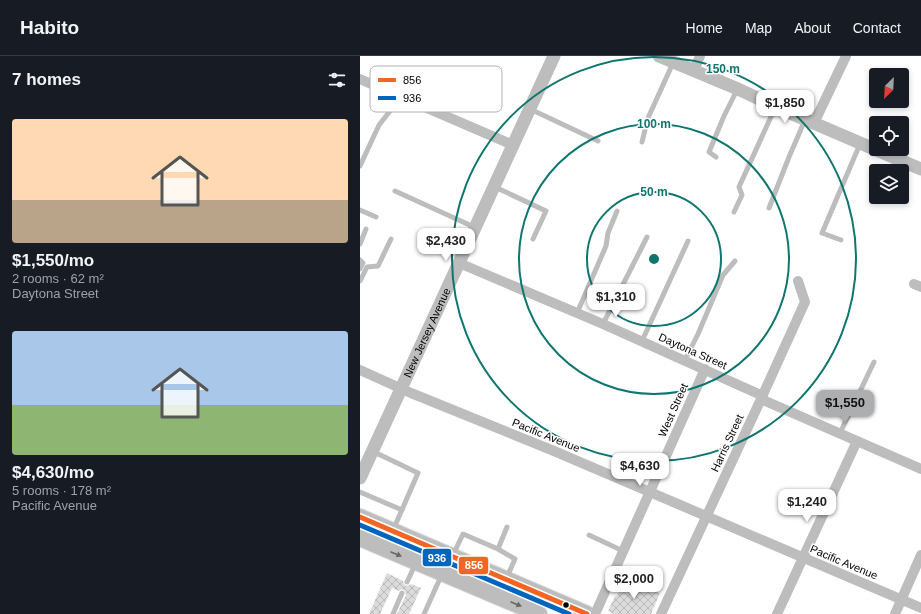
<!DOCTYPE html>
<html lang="en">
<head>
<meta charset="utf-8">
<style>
  body { margin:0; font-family:Helvetica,sans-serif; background:#20242c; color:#f1f3f6; height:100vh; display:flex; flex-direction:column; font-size:15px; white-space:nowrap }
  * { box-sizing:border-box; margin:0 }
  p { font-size:13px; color:#9ea1a6 }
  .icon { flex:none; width:22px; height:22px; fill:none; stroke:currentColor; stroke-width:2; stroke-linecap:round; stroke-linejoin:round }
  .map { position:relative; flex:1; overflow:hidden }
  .side { display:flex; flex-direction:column; background:#171b24; width:360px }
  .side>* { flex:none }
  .needle { width:26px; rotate:204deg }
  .fabs { position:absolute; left:509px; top:12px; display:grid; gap:8px }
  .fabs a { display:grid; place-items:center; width:40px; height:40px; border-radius:4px; background:#171b24; box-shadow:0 2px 6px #0003; font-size:20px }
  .price { position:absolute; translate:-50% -34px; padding:0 9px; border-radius:8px; background:#fff; color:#222; font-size:13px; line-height:26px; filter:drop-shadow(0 1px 2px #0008) }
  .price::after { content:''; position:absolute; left:50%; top:24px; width:12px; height:9px; margin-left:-6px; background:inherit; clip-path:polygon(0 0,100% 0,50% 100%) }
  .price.on { background:#adaeaf; color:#111 }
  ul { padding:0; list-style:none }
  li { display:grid; align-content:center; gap:8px; height:212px; padding:0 12px }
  li span { display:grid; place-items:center; height:124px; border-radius:4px; color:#555 }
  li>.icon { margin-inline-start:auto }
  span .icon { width:72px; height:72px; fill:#fffc; stroke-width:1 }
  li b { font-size:17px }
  h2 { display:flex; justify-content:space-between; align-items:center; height:48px; padding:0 12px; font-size:17px }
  header { display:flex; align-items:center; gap:24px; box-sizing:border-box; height:56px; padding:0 20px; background:#171b24; border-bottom:1px solid #363941 }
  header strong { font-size:19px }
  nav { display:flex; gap:22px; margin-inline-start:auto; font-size:14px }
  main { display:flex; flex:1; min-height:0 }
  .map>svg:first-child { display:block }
  .building { fill:url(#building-cross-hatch) }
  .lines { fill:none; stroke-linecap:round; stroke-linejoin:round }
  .primary-casing { stroke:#dbdbdb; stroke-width:18 }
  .service { stroke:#bdbdbd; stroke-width:5 }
  .minor { stroke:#bdbdbd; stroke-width:10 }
  .tertiary { stroke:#bdbdbd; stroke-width:13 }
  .primary { stroke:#bdbdbd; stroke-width:16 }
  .bus-1-casing { stroke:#fff; stroke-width:8 }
  .bus-2-casing { stroke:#fff; stroke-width:8 }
  .bus-1 { stroke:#f26522; stroke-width:5 }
  .bus-2 { stroke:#0065bd; stroke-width:5 }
  .oneway { fill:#686868 }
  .ring { fill:none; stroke:#0f766e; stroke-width:2 }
  .bus-dot { fill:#000; stroke:#fff; stroke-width:1.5 }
  .labels { text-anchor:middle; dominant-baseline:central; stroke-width:3; stroke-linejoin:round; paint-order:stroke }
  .street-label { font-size:11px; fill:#000; stroke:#fff }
  .key { fill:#fff; stroke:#b2b2b2; stroke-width:1 }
  .key-label { font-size:11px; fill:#000 }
  .centre { fill:#0f766e; stroke:#fff; stroke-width:2 }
  .ring-label { font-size:12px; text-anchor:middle; font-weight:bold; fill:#0f766e; stroke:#fff; stroke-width:3; stroke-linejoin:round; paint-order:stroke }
  .line-badge { stroke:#fff; stroke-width:1.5 }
  .badge-label { font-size:11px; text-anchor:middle; font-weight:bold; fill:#fff }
</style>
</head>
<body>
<header>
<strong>Habito</strong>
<nav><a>Home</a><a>Map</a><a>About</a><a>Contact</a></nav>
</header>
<main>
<section class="side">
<h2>7 homes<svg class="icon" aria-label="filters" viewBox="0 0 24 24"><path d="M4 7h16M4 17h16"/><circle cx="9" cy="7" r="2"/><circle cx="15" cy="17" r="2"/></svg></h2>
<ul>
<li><span style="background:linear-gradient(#ffd9b3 65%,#b9a48a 0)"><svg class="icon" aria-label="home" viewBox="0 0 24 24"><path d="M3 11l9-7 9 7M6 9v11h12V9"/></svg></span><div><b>$1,550/mo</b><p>2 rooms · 62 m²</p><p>Daytona Street</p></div></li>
<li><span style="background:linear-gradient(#a9c7e8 60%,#8fb573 0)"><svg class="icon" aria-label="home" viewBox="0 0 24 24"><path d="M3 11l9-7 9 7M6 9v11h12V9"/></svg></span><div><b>$4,630/mo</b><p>5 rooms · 178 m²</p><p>Pacific Avenue</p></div></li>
</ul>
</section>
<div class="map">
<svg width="561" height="558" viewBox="0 0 561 558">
  <defs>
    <pattern id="building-cross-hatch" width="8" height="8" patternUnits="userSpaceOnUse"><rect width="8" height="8" fill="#dbdbdb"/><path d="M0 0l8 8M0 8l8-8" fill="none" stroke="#bababa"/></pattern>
  </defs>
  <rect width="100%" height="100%" fill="#fff"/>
  <!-- building -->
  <g class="building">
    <polygon points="27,517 43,525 44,528 46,530 49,529 51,528 61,532 49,558 37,558 46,539 45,535 42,533 39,535 32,532 20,558 9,558"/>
    <polygon points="265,522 300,537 291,558 254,558 248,555 255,540 257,540"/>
  </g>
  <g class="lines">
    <defs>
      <g id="primary">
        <polyline points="0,461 227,558"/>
        <polyline points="0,482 179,558"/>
      </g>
    </defs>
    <!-- primary casing -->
    <use href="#primary" class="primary-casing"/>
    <!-- service -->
    <g class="service">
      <polyline points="170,53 238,85"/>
      <polyline points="282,86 288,62 313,7"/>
      <polyline points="356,101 349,96 364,60 377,34"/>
      <polyline points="0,110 19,69 41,41"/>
      <polyline points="135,131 186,155 173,183"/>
      <polyline points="35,135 114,171"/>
      <polyline points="409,152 429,101 445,64"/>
      <polyline points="0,154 16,161"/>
      <polyline points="374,156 382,139 379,131 415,52"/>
      <polyline points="481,184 462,177 500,88"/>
      <polyline points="0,188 6,173"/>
      <polyline points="0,204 3,207 0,213"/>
      <polyline points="0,225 7,211 18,210 31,183"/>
      <polyline points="217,257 246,190 248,177 257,155"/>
      <polyline points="243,268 287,181"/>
      <polyline points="282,285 328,185"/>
      <polyline points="325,304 338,278 363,219 375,205"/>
      <polyline points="480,377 514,306"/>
      <polyline points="12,395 58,417 34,472"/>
      <polyline points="0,436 42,454"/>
      <polyline points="229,479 263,495"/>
      <polyline points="138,493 147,471"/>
      <polyline points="93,499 103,478 138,493 155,503 147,521"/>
      <polyline points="47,526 56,507"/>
      <polyline points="33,558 42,537"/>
      <polyline points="64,558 82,518"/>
    </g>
    <!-- minor -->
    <g class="minor">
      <polyline points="334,15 340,0"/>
      <polyline points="0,23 153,89"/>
      <polyline points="454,67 486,0"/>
      <polyline points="99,207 243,268 403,340"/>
      <polyline points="554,228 561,231"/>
      <polyline points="0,314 51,337 194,395 561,552"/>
      <polyline points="401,343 561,413"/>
      <polyline points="235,558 345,313"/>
      <polyline points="301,558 401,343 445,246 438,225"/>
      <polyline points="417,558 497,385"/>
      <polyline points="535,558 561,499"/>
    </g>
    <!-- tertiary -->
    <g class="tertiary">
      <polyline points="299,0 378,33 416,51 561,113"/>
      <path id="s1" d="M0,422L194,0"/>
    </g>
    <!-- primary -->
    <use href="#primary" class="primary"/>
    <defs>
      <polyline id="bus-1" points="0,461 227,558"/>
      <polyline id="bus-2" points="0,469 209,558"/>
    </defs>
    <!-- bus-1 casing -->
    <use href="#bus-1" class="bus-1-casing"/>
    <!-- bus-2 casing -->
    <use href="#bus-2" class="bus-2-casing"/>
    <!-- bus-1 -->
    <use href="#bus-1" class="bus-1"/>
    <!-- bus-2 -->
    <use href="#bus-2" class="bus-2"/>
  </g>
  <!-- one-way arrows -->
  <defs><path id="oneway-solid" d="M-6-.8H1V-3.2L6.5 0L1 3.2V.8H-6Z"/></defs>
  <g class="oneway">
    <use href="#oneway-solid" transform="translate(36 498) rotate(23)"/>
    <use href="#oneway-solid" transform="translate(156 548) rotate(23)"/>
  </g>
  <!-- distance rings -->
  <g class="ring">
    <circle cx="294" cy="203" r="67"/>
    <circle cx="294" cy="203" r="135"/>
    <circle cx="294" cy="203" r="202"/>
  </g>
  <!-- markers -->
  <circle class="bus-dot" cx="206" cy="549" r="3.5"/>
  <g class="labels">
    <!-- street labels -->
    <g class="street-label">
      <text stroke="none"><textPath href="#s1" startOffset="160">New Jersey Avenue</textPath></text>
      <text transform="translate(333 295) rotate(24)">Daytona Street</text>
      <text transform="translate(313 354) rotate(-66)">West Street</text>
      <text transform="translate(186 379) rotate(22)">Pacific Avenue</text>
      <text transform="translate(367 387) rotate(-65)">Harris Street</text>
      <text transform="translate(484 506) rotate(23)">Pacific Avenue</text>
    </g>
  </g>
  <!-- legend -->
  <rect x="10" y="10" width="132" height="46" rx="6" class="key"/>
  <rect x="18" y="22" width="18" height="4" fill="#f26522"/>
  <rect x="18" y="40" width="18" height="4" fill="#0065bd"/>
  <g class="key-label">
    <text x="43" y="28">856</text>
    <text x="43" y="46">936</text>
  </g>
  <circle cx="294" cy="203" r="6" class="centre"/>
  <g class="ring-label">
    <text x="363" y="17">150 m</text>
    <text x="294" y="72">100 m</text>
    <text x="294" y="140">50 m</text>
  </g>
  <g class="line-badge">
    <rect x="62" y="492" width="30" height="19" rx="4" fill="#0065bd"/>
    <rect x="98" y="500" width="31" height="19" rx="4" fill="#f26522"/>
  </g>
  <g class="badge-label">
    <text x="77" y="506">936</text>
    <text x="114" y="513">856</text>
  </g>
</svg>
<div class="fabs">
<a><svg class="needle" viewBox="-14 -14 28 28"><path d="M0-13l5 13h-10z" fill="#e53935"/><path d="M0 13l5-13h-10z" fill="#9ea1a6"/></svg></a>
<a><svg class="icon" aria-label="locate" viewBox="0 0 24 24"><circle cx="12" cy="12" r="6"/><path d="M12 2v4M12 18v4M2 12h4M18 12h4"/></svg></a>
<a><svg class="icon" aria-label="layers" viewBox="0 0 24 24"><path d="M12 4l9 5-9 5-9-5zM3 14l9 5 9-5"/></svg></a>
</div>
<b class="price" style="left:425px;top:68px">$1,850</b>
<b class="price" style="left:86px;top:206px">$2,430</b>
<b class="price" style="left:256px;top:262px">$1,310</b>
<b class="price on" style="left:485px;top:368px">$1,550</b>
<b class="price" style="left:280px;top:431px">$4,630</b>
<b class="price" style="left:447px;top:467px">$1,240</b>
<b class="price" style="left:274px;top:544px">$2,000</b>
</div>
</main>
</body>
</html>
